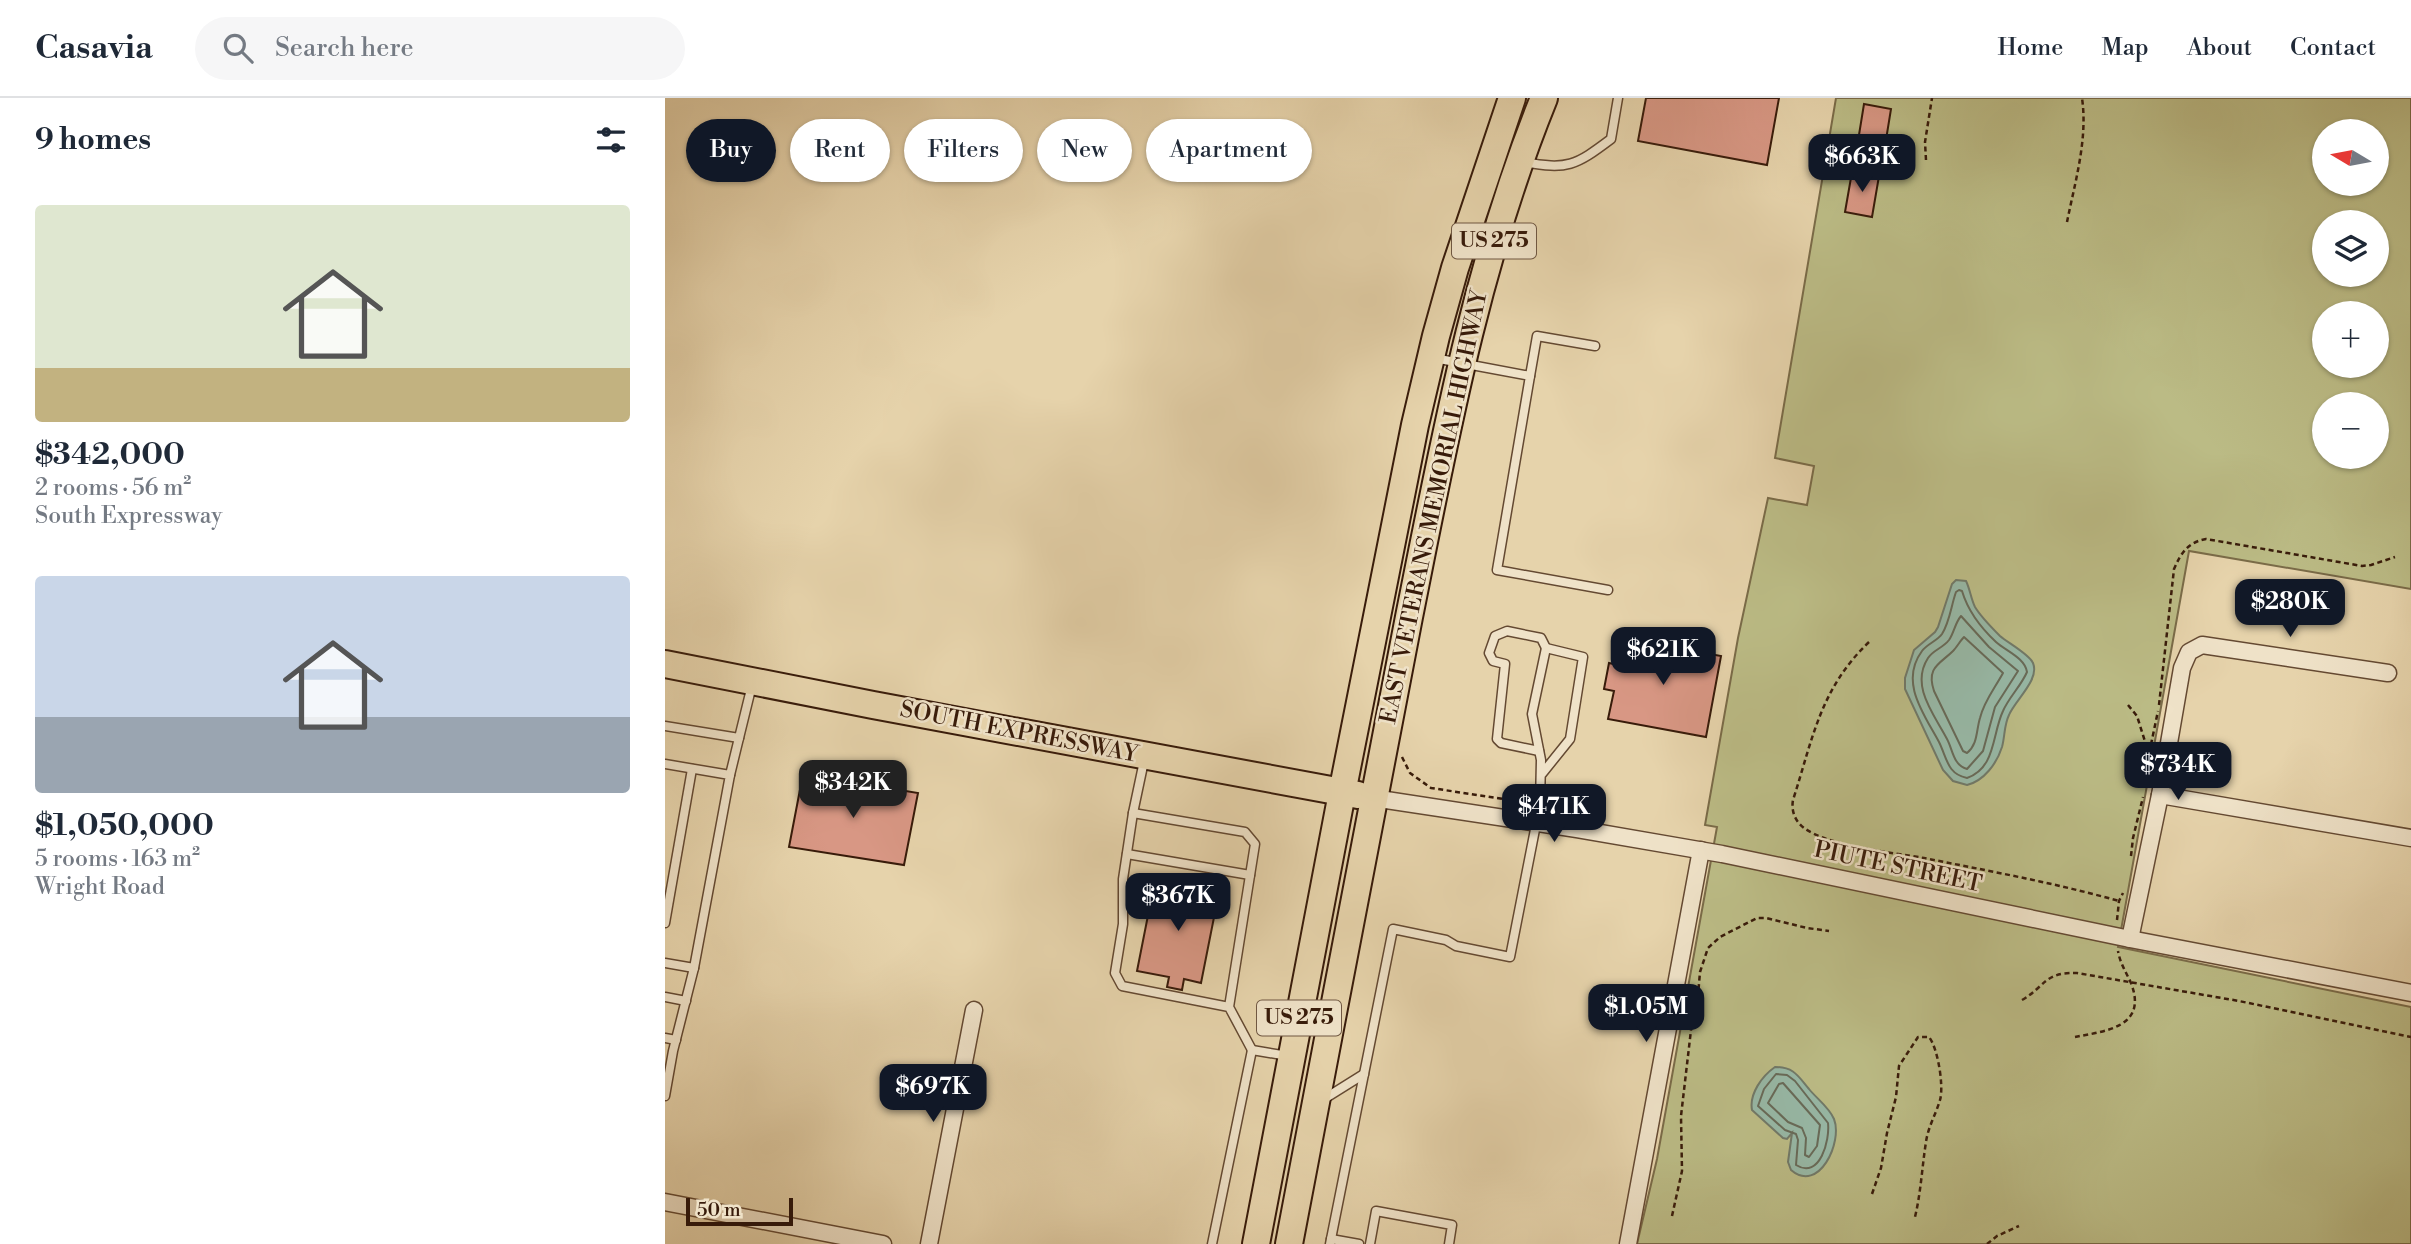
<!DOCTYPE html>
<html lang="en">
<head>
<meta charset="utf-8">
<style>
  body { margin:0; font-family:"Libre Bodoni",serif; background:#f6f6f7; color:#1f2937; height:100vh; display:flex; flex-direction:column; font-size:26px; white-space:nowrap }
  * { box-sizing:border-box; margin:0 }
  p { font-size:23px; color:#747a83 }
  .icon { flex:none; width:38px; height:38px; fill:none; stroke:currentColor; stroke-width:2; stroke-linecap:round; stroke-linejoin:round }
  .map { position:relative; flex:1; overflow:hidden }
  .panel { display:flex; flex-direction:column; background:#fff; width:665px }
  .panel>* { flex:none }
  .hud { position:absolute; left:21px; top:21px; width:665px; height:63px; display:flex; gap:14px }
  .needle { width:46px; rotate:280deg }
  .buttons { position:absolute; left:1647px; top:21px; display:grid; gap:14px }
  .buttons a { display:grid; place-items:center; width:77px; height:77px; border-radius:50%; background:#fff; box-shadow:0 2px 5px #0004; font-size:35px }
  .scale { position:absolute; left:21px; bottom:18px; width:107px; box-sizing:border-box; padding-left:7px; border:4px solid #381b0a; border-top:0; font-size:19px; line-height:24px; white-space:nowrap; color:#381b0a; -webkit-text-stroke:5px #efe2c8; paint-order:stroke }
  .price { position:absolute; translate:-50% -60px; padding:0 16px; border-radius:14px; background:#111827; color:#fff; font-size:23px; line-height:46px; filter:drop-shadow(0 2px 4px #0008) }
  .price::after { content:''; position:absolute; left:50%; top:42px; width:21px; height:16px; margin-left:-10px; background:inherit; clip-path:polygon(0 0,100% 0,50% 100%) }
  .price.selected { background:#222; color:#fff }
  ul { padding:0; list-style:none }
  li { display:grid; align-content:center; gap:14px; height:371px; padding:0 35px }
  li span { display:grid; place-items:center; height:217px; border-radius:7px; color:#555 }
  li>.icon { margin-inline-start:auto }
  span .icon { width:126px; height:126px; fill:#fffc; stroke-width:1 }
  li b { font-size:30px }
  h2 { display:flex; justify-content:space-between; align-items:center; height:84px; padding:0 35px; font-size:30px }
  .tag { padding:0 24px; border-radius:32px; background:#fff; box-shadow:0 2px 5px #0004; font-size:24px; line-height:63px }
  .tag.selected { background:#111827; color:#fff }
  header { display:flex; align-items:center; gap:42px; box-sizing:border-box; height:98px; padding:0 35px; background:#fff; border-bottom:2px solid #e0e1e3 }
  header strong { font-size:33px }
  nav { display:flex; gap:38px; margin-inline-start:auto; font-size:24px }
  .search { width:490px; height:63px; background:#f6f6f7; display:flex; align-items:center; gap:18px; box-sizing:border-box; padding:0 24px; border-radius:38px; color:#747a83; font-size:26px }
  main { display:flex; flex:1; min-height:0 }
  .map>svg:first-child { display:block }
  .green { fill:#bbbb85; stroke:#7a6b48; stroke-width:2; fill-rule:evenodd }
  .water { fill:#97b8a6; stroke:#717968; stroke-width:2 }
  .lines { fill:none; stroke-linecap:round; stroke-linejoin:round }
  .shore { stroke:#686a58; stroke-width:2 }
  .building { fill:#d89784; stroke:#381b0a; stroke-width:2 }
  .lane-casing { stroke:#644932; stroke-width:11 }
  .street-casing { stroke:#644932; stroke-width:19 }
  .primary-casing { stroke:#381b0a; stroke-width:30 }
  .path { stroke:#381b0a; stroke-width:2.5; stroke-dasharray:5 3.5; stroke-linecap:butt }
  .lane { stroke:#efe2c8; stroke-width:8 }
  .street { stroke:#efe2c8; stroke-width:16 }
  .primary { stroke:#e6d3ab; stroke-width:26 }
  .labels { text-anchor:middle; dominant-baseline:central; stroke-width:5; stroke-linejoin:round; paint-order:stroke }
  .shield { fill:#efe2c8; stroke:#6f5743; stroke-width:2 }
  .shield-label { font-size:21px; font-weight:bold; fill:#381b0a }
  .street-label { font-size:23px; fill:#381b0a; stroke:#efe2c8 }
</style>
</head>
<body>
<header>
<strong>Casavia</strong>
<div class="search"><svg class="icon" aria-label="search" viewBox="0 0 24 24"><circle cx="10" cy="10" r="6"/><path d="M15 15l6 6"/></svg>Search here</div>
<nav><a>Home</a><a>Map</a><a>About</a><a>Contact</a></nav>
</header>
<main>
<section class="panel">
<h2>9 homes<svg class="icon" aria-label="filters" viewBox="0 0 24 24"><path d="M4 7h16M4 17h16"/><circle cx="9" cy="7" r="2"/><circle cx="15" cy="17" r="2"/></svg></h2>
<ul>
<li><span style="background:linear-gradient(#dfe7d0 75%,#c2b280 0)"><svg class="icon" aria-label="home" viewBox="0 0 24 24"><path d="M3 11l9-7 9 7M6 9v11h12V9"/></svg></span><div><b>$342,000</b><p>2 rooms · 56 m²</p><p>South Expressway</p></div></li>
<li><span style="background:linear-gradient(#c9d6e8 65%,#9aa5b1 0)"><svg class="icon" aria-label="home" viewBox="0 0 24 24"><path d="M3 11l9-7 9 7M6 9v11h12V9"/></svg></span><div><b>$1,050,000</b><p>5 rooms · 163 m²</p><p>Wright Road</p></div></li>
</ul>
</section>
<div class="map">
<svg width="1746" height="1146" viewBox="0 0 1746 1146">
  <rect width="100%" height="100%" fill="#e6d3ab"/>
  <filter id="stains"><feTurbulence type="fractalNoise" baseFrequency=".00286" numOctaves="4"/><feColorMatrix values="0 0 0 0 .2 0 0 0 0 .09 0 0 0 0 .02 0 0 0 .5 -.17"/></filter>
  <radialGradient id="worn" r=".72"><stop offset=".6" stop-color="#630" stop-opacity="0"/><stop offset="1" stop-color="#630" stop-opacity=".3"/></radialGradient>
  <!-- green -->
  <path class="green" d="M1171,0H1746V491L1524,453L1453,849L1746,909V1146H972L992,1061L1052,729L1040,727L1073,540L1103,400L1142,407L1149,368L1110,360ZM1659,33H1712V86H1659ZM1659,124H1712V177H1659ZM1659,215H1712V268H1659ZM1659,306H1712V359H1659Z"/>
  <!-- water -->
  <g class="water">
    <path d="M1291,482L1301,483C1305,491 1306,501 1310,509C1316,519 1326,529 1335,538C1343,545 1364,556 1368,565C1375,582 1350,602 1344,617C1339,627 1340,638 1337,649C1332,665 1319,683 1302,687L1288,683L1278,672L1240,591V580L1249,552L1270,534L1273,529L1287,486Z"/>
    <path d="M1110,969C1129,969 1133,978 1144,991C1152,1001 1164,1009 1169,1021C1178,1044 1154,1096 1126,1072L1123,1064L1127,1035L1122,1041L1118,1040L1087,1012C1084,996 1097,978 1110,969Z"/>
  </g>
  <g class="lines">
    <!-- shore -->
    <g class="shore">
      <path d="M1294,492L1297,493C1303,513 1316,530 1331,544C1341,553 1360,560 1362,574C1356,588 1344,599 1338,613C1327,636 1331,670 1302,680C1282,676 1282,660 1274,644C1259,616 1234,584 1257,553C1262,546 1272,543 1277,536C1285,523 1286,508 1291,494Z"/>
      <path d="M1296,518L1324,549L1353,573L1330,609L1318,653L1302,671C1288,667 1288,652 1282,641C1269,616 1245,588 1263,560C1268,552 1278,550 1284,542C1289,535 1290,525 1296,518Z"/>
      <path d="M1299,539L1338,575C1330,590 1319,603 1315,620C1311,633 1313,646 1302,655L1298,653L1269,593C1261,569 1275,566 1288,553C1292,549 1295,543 1299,539Z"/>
      <path d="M1111,976L1122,977L1130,983L1163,1025C1165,1042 1155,1082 1131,1067L1133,1042L1131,1036L1120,1032L1093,1008L1099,991Z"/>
      <polygon points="1118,985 1155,1027 1152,1048 1144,1059 1140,1057 1141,1040 1137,1030 1123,1024 1103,1005 1114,986"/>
    </g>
  </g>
  <!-- building -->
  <g class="building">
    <polygon points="981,0 1114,0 1102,67 973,43"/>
    <polygon points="1199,6 1226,11 1220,48 1193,43"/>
    <polygon points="1187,74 1214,78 1207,119 1180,114"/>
    <polygon points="958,540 1056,558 1041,639 943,621 949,593 939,591 944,565 953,567"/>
    <polygon points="138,676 253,695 239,767 124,749"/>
    <polygon points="490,782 554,794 536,885 519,881 517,892 502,889 504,879 472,873"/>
  </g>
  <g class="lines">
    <defs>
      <g id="lane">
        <path d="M858,64C903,72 910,68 946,41L953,0"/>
        <polyline points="769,260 865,278 832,472 943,492"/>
        <polyline points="865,278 872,238 930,248"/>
        <polyline points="0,628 74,640 87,587"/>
        <polyline points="874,653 836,645 832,641 840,566 828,563 824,555 830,538 842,533 876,540 881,550"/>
        <polyline points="0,666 65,677 29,870 8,953 0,998"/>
        <polyline points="65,677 74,640"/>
        <polyline points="468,715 479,663"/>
        <polyline points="462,756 585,777"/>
        <polyline points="0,825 27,671"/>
        <polyline points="0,865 29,870"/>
        <polyline points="0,899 21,903"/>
        <polyline points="564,909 457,888 450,875 458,826 458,781 468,715 580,734 590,746 564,909 587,952"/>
        <polyline points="0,940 11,942"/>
        <polyline points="659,1001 699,976"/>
        <polyline points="666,1141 694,1146"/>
        <polyline points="547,1146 587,952 623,958"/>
        <polyline points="665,1146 728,831 781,842 791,848 845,859 875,706 876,662 867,616 881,550 918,559 905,641 876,677"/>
        <polyline points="705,1146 711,1113 787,1127 784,1146"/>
      </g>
      <g id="street">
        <polyline points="1495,697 1746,740"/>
        <polyline points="708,700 912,731 1057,756 1465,841 1746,895"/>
        <polyline points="1465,841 1495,697 1517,570 1524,554 1537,547 1723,575"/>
        <polyline points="0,1104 218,1146"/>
        <polyline points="264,1146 309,912"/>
        <polyline points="963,1146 1036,752"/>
      </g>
      <g id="primary">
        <polyline points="0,566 208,607 693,697"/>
        <polyline points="591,1146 677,695 750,327 771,238 790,170 847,0"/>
        <path d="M624,1146C664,937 703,728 744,519C779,344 811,167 879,0"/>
      </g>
    </defs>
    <!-- lane casing -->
    <use href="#lane" class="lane-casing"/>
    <!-- street casing -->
    <use href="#street" class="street-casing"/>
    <!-- primary casing -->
    <use href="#primary" class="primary-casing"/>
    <!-- path -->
    <g class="path">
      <polyline points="1261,62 1260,44 1267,0"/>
      <path d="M1402,124C1410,84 1423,41 1417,0"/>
      <path d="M1204,544C1155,591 1148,640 1128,702C1126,713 1130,723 1139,730C1166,749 1226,754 1259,760C1324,773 1390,785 1454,803"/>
      <polyline points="1463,607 1472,618 1483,653"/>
      <path d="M1494,607L1509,471C1516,455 1523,444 1541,441L1697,468L1706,467L1730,459"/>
      <polyline points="737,659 745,675 766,690 865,705"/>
      <polyline points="1483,672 1484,656 1493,613"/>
      <polyline points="885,709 899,713"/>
      <polyline points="1466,758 1468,740 1478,699"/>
      <polyline points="1452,822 1454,803 1458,795"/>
      <path d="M1357,902C1381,888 1379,874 1412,875L1574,903L1746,939"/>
      <path d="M1410,939C1441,933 1483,929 1466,885C1461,874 1455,865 1453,853"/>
      <path d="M1207,1096L1216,1070L1222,1035L1231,999L1234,968L1253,939H1264C1273,950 1279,989 1275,1002C1271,1016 1263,1029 1261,1044C1257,1069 1256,1094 1250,1119"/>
      <polyline points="1007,1118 1017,1073 1016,1018 1026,932 1032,909 1035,874 1043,850 1055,839 1092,820 1101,820 1142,830 1164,833"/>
      <polyline points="1322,1146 1332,1138 1354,1128"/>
    </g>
    <!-- lane -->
    <use href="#lane" class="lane"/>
    <!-- street -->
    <use href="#street" class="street"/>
    <!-- primary -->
    <use href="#primary" class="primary"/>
  </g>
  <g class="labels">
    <!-- shield labels -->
    <g class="shield">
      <rect x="787" y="125.5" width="84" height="35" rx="5"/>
      <rect x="592" y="902.5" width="84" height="35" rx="5"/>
    </g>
    <g class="shield-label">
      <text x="829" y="143">US 275</text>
      <text x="634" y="920">US 275</text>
    </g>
    <!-- street labels -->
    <g class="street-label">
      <text transform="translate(769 409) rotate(-78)">EAST VETERANS MEMORIAL HIGHWAY</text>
      <text transform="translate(354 634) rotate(11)">SOUTH EXPRESSWAY</text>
      <text transform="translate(1233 769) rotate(12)">PIUTE STREET</text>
    </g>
  </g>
  <rect width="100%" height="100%" filter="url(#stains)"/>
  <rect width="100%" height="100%" fill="url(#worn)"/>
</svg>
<div class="buttons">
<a><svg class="needle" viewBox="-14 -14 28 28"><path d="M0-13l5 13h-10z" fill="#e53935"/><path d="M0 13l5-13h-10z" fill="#747a83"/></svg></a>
<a><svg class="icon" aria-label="layers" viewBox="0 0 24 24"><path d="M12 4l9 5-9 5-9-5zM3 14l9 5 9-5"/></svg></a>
<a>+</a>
<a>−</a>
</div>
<div class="scale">50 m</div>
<b class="price" style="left:1197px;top:96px">$663K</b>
<b class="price" style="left:1625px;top:541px">$280K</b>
<b class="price" style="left:998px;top:589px">$621K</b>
<b class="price" style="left:1513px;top:704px">$734K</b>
<b class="price selected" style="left:188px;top:722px">$342K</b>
<b class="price" style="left:889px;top:746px">$471K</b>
<b class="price" style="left:513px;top:835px">$367K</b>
<b class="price" style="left:981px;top:946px">$1.05M</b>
<b class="price" style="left:268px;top:1026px">$697K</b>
<div class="hud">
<a class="tag selected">Buy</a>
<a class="tag">Rent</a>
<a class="tag">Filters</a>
<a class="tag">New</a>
<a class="tag">Apartment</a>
</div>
</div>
</main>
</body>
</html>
